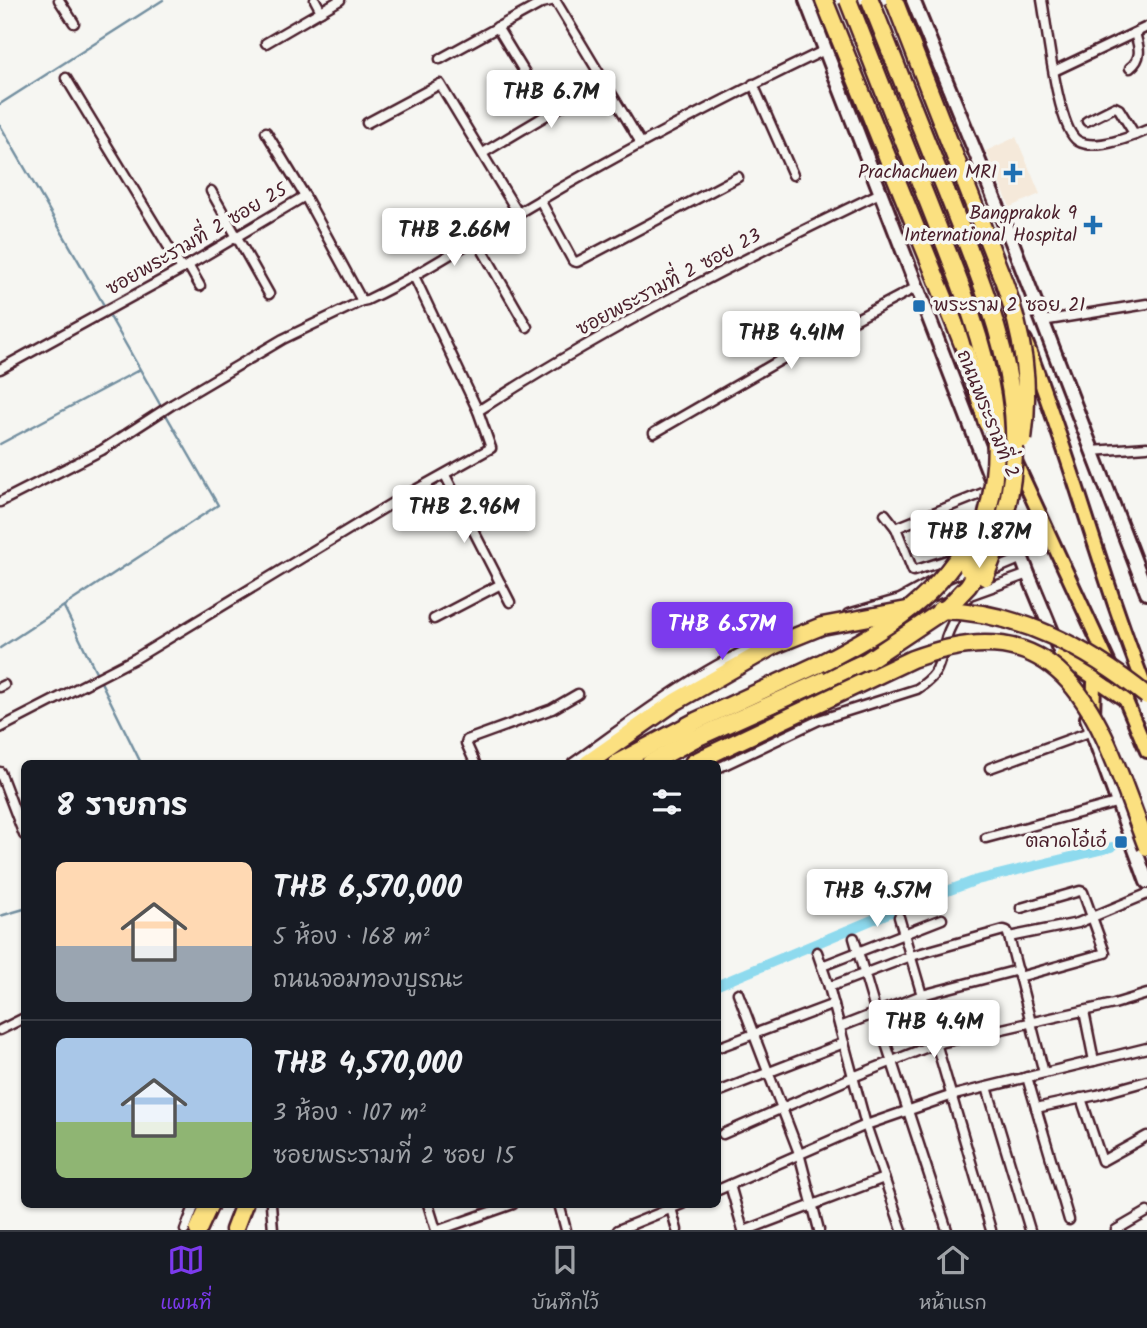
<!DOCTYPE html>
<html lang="th">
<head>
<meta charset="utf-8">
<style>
  body { margin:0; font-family:Kalam,"Playpen Sans Thai",sans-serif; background:#242831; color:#f1f3f6; height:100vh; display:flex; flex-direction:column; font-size:26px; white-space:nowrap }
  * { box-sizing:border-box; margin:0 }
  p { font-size:23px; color:#9ea1a6 }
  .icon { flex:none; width:38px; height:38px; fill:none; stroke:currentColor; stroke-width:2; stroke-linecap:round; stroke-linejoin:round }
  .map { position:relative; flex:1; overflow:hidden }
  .details { position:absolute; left:21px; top:760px; width:700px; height:448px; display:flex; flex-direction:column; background:#171b24; border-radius:10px; box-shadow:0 2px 5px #0004 }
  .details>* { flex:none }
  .price { position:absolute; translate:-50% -60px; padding:0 16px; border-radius:7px; background:#fff; color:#222; font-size:23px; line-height:46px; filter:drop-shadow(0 2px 4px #0008) }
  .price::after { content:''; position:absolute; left:50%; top:42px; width:21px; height:16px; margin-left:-10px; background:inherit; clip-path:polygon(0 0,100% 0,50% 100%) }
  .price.active { background:#7c3aed; color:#fff }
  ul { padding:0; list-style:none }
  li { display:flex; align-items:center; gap:21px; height:175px; padding:0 35px }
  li+li { border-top:2px solid #363941 }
  li span { display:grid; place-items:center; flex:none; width:196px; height:140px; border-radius:10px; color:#555 }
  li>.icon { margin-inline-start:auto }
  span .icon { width:84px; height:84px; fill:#fffc; stroke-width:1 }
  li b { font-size:30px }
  h2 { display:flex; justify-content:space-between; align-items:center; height:84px; padding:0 35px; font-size:30px }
  .tab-bar { display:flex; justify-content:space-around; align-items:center; height:98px; border-top:2px solid #363941; background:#171b24; font-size:19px; color:#9ea1a6 }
  .tab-bar a { display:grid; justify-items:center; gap:4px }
  .tab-bar .active { color:#7c3aed }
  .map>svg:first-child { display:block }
  .built { fill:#f5e9da }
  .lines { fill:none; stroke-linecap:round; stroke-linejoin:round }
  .stream { stroke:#738fa0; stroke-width:2.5 }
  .canal { stroke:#8edaee; stroke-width:10 }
  .minor-casing { stroke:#4a1f2b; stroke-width:13 }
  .secondary-casing { stroke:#4a1f2b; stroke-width:18 }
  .primary-casing { stroke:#4a1f2b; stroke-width:18 }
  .motorway-casing { stroke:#4a1f2b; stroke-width:21 }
  .minor { stroke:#f6f6f2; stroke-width:8 }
  .secondary { stroke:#f6f6f2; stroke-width:12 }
  .primary { stroke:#fbe080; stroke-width:12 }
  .motorway { stroke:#fbe080; stroke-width:16 }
  .motorway-bridge-casing { stroke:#4a1f2b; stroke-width:21; stroke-linecap:butt }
  .motorway-bridge { stroke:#fbe080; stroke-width:16 }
  .poi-dot { fill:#1f6fb2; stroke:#f6f6f2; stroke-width:2.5 }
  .labels { text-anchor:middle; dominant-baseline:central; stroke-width:7; stroke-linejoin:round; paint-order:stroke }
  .poi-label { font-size:19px; fill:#4a1f2b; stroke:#f6f6f2; text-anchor:end }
  .street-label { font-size:19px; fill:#4a1f2b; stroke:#f6f6f2 }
</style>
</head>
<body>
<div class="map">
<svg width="1147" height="1230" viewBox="0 0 1147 1230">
  <rect width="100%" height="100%" fill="#f6f6f2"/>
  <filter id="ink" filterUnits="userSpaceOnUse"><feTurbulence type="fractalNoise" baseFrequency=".0143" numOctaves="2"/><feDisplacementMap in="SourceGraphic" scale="14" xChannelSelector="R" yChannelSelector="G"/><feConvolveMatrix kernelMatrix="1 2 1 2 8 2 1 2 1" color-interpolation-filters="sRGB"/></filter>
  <g filter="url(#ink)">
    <!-- built -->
    <polygon class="built" points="1016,137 1040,194 1010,207 986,151"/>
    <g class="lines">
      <!-- stream -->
      <g class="stream">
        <polyline points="0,104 163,0"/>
        <polyline points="0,125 105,307"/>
        <polyline points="108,313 162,408"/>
        <polyline points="0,444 139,370"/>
        <polyline points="64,607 141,763"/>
        <polyline points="0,648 218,505 165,413"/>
        <polyline points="0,916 24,909"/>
      </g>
      <!-- canal -->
      <polyline class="canal" points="718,985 898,909 977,880 1112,847"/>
      <defs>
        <g id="minor">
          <polyline points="59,0 74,23"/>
          <polyline points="315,0 321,11"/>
          <polyline points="555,0 641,143"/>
          <path d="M1042,0C1047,26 1057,129 1078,141C1095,151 1131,137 1147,130"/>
          <polyline points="497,27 550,114"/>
          <polyline points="266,43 340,0"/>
          <polyline points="440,59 542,3 555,0"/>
          <path d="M1130,68C1143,58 1139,47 1135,33"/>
          <polyline points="1054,71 1147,27"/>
          <polyline points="66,78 182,269"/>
          <polyline points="753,84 793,175"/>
          <polyline points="1087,121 1115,107 1119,109 1135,135"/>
          <polyline points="367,123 440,84 518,213"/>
          <polyline points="266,132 305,196"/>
          <polyline points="483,153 604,81"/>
          <polyline points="211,191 269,294"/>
          <polyline points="540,200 573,261 577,262 738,177"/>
          <polyline points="475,237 527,327"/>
          <polyline points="188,265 200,286"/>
          <polyline points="1042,321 1147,304"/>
          <path d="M0,369L182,269L305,196L362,301L367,300C426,272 480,235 537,202C631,147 727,97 825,50"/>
          <path d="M478,411C606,328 743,259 880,193"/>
          <polyline points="654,433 796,351 917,287"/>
          <polyline points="1092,451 1147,447"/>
          <polyline points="445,475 510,602"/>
          <polyline points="0,502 102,450 173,404 283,339 362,301"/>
          <polyline points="885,514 896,528"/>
          <polyline points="994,552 1016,543"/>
          <polyline points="957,557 913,571 896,528 993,489"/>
          <polyline points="989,572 1022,558"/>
          <polyline points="928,598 968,581"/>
          <polyline points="848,614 900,599 933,581"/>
          <polyline points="434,619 501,584"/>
          <polyline points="0,687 4,685"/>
          <polyline points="0,728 136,658 394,502 491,448 478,411 414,276"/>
          <polyline points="475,763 466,743 467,740 552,709 578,694"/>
          <path d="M573,763C635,719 698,669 769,640"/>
          <path d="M718,768L819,720L917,689C940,674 938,667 945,642C948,628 958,614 964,601L970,595L1028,574"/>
          <polyline points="990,768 1092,731"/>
          <polyline points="0,772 24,835"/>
          <polyline points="986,838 1116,803"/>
          <polyline points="899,917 991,1230"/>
          <polyline points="1009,937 1044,1073"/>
          <polyline points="854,938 876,1013 947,1230"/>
          <polyline points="817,952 829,987 866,1125 902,1230"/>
          <polyline points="822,966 942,919"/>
          <polyline points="1019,977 1105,953 1083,892 1080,891 1021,908"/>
          <polyline points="829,987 911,956 1004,930 1007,931 1009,937 1078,923 1147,894"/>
          <polyline points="738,993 799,1153 819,1230"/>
          <polyline points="1084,1011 1094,1061"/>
          <polyline points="840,1027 922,995 1018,970"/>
          <polyline points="0,1030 24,1018"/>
          <polyline points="722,1046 834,1004"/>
          <polyline points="1027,1077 1069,1220"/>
          <polyline points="987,1087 1030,1230"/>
          <polyline points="718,1092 844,1043"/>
          <polyline points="1081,1098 1102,1161 1147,1136"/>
          <polyline points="1036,1108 1097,1095 1147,1081"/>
          <polyline points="723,1134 853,1077 935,1044 1114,1004 1147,994"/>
          <polyline points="730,1185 743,1230"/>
          <polyline points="718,1190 866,1125 950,1096 1147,1048"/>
          <polyline points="271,1204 273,1230"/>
          <polyline points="428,1204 436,1230"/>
          <polyline points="559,1204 566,1230"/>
          <polyline points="671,1208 677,1230"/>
          <polyline points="185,1230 195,1204"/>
          <polyline points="439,1230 513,1204"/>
          <polyline points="618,1230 682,1204"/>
          <polyline points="747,1230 884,1178"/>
          <polyline points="1116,1230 1147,1212"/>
        </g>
        <g id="secondary">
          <polyline points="806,0 1028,574 1074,685"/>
          <polyline points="913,0 1012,242 1147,593"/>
          <polyline points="1087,718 1147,882"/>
        </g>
        <g id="primary">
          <path d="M1025,340C1071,456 1101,577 1147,692"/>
          <polyline points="996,420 1126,701 1147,751"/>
          <polyline points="1062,656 1126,700"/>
          <polyline points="1093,717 1095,651"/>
        </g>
        <g id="motorway">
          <polyline points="824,0 966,352"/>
          <polyline points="588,763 675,702 775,645"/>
          <polyline points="617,763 696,721 819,664"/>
          <polyline points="650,763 694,739 867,661"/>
          <polyline points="693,763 707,756"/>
          <polyline points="198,1230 210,1204"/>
          <polyline points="234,1230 244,1204"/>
        </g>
      </defs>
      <!-- minor casing -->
      <use href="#minor" class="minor-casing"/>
      <!-- secondary casing -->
      <use href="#secondary" class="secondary-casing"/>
      <!-- primary casing -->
      <use href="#primary" class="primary-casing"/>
      <!-- motorway casing -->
      <use href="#motorway" class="motorway-casing"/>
      <!-- minor -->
      <use href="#minor" class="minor"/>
      <!-- secondary -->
      <use href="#secondary" class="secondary"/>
      <!-- primary -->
      <use href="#primary" class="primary"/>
      <!-- motorway -->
      <use href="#motorway" class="motorway"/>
      <defs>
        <g id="motorway-bridge">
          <path d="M848,0C874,67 901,135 928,202C978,330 1029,433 968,569"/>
          <path d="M870,0C897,68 924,135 951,203C1004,338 1044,434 985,577"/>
          <path d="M894,0L1004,282C1023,334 1031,384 1023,439"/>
          <polyline points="966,352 987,423"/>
          <path d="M940,610C1019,611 1087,648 1147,696"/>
          <polyline points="775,645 822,626 907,610"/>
          <polyline points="867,661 948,607 968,586 984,561"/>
          <path d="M819,664C888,629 940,598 977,526"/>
          <path d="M707,756L912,659C1073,599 1102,729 1147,847"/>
        </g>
      </defs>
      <!-- motorway-bridge casing -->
      <use href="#motorway-bridge" class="motorway-bridge-casing"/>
      <!-- motorway-bridge -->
      <use href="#motorway-bridge" class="motorway-bridge"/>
    </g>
  </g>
  <!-- markers -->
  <g class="poi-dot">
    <path d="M1009.5 162.5h7v7h7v7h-7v7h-7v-7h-7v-7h7z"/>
    <path d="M1089.5 214.5h7v7h7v7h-7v7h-7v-7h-7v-7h7z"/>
    <rect x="912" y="299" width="14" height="14" rx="3.5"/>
    <rect x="1114" y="835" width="14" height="14" rx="3.5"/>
  </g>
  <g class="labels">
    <!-- poi labels -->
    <g class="poi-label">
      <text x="997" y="173">Prachachuen MRI</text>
      <text x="1077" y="214">Bangprakok 9<tspan x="1077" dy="22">International Hospital</tspan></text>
      <text x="933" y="306" text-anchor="start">พระราม 2 ซอย 21</text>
      <text x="1107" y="842">ตลาดโอ๋เอ๋</text>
    </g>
    <!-- street labels -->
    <g class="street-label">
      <text transform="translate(197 240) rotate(-30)">ซอยพระรามที่ 2 ซอย 25</text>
      <text transform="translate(669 283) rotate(-28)">ซอยพระรามที่ 2 ซอย 23</text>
      <text transform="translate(987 414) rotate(68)">ถนนพระรามที่ 2</text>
    </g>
  </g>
</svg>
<b class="price" style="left:551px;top:130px">THB 6.7M</b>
<b class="price" style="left:454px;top:268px">THB 2.66M</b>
<b class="price" style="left:791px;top:371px">THB 4.41M</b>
<b class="price" style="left:464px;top:545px">THB 2.96M</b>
<b class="price" style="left:979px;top:570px">THB 1.87M</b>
<b class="price active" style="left:722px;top:662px">THB 6.57M</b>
<b class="price" style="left:877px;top:929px">THB 4.57M</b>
<b class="price" style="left:934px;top:1060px">THB 4.4M</b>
<section class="details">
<h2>8 รายการ<svg class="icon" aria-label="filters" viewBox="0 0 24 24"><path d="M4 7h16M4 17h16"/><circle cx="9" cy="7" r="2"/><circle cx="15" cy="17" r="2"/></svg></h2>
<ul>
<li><span style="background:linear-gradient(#ffd9b3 60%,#9aa5b1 0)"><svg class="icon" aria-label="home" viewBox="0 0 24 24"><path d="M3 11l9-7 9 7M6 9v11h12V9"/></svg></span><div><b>THB 6,570,000</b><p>5 ห้อง · 168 m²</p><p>ถนนจอมทองบูรณะ</p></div></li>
<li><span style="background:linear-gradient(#a9c7e8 60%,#8fb573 0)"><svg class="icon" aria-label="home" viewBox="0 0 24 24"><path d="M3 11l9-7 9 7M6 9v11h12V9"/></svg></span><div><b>THB 4,570,000</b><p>3 ห้อง · 107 m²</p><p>ซอยพระรามที่ 2 ซอย 15</p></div></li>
</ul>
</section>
</div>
<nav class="tab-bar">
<a class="active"><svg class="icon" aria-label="map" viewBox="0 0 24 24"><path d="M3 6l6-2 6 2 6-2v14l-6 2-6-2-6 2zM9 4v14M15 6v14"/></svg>แผนที่</a>
<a><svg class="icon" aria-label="saved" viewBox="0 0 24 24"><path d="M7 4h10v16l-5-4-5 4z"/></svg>บันทึกไว้</a>
<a><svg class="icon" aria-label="home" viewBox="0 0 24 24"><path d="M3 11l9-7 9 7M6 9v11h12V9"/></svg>หน้าแรก</a>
</nav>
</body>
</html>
